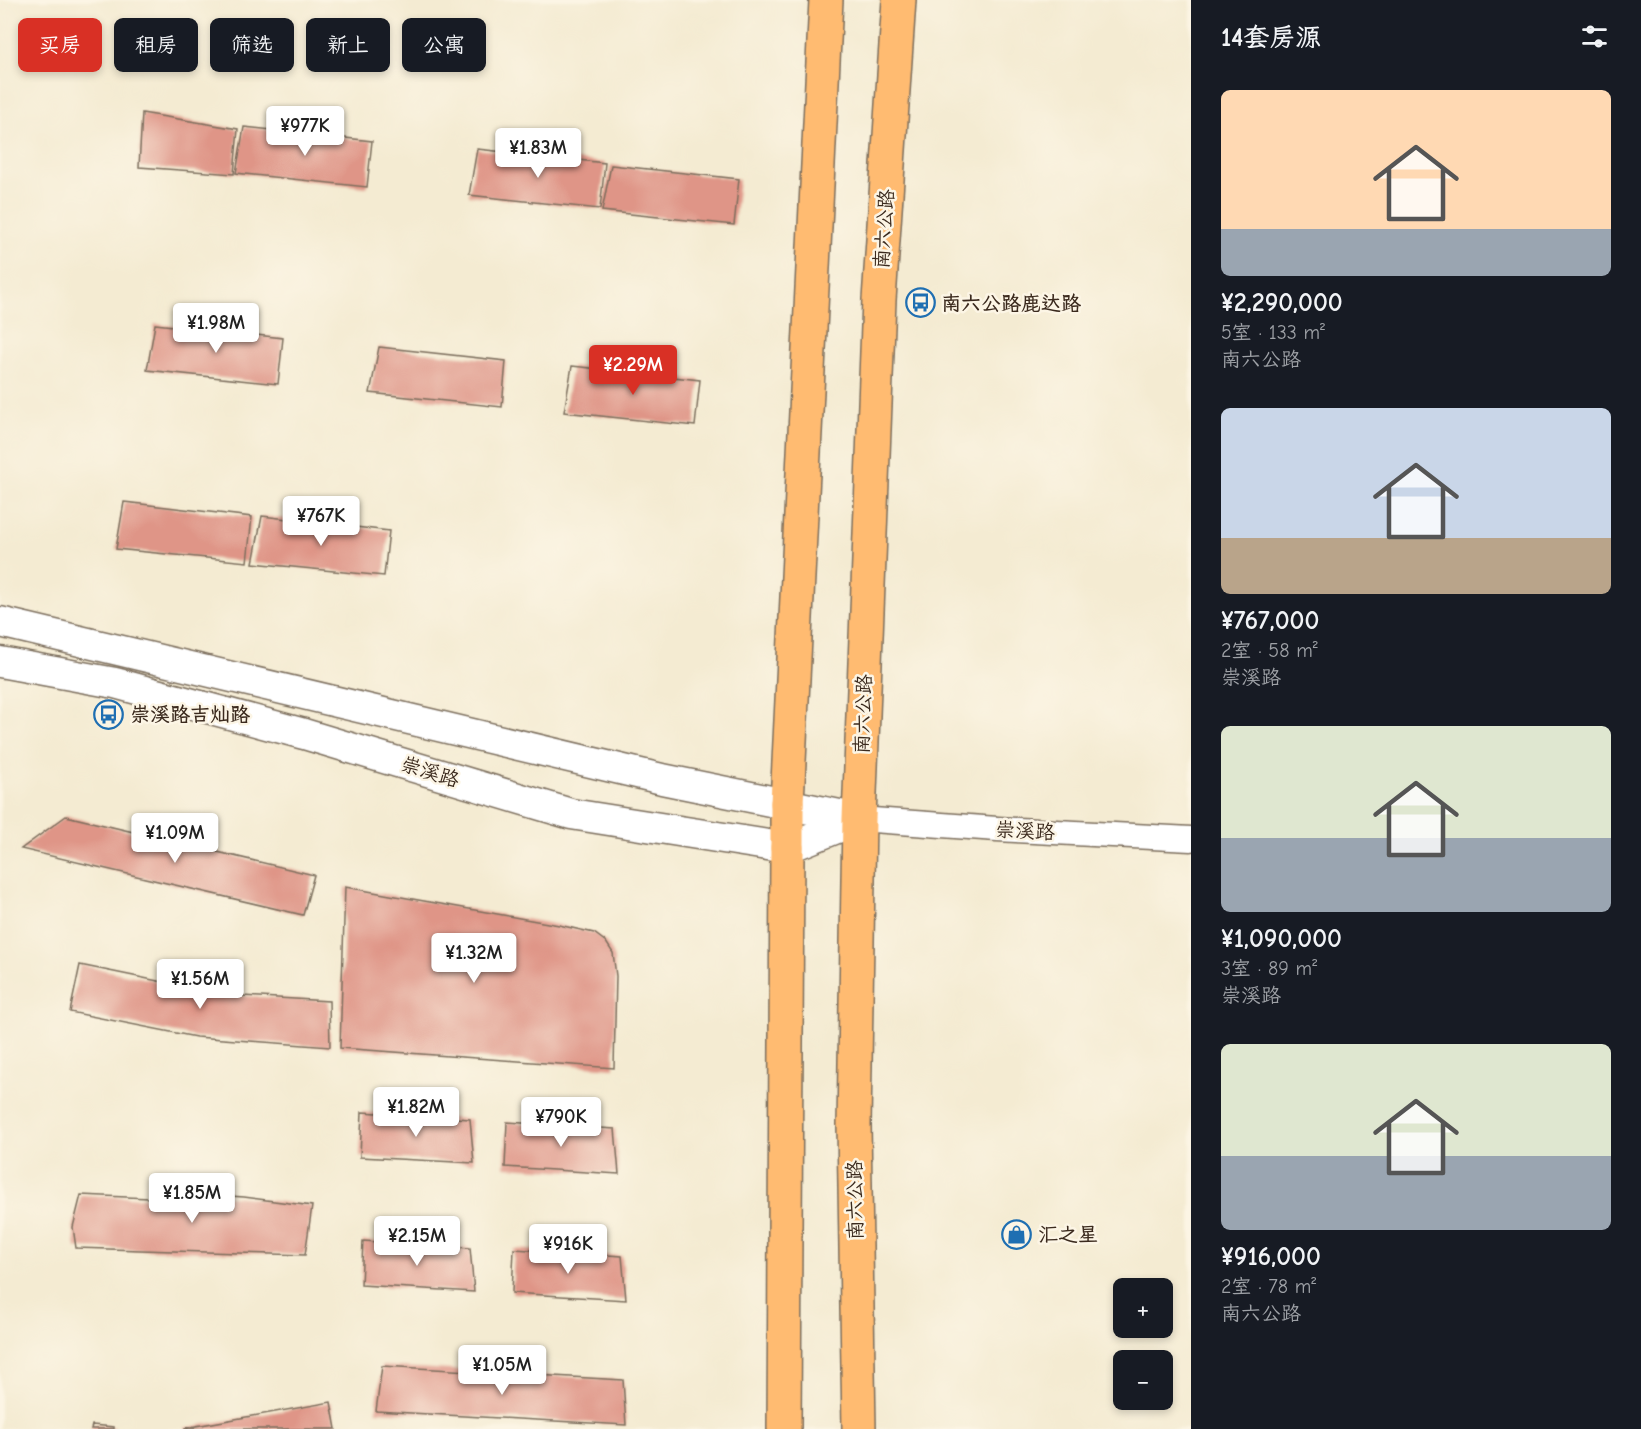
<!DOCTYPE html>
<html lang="zh">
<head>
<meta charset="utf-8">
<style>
  body { margin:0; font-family:"Comic Neue","LXGW WenKai TC",sans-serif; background:#242831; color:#f1f3f6; height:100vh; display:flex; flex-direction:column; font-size:22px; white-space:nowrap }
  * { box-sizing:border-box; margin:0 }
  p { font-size:20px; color:#9ea1a6 }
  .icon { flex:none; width:33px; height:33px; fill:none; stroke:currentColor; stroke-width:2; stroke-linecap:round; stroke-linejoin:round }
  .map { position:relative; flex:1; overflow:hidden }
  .sheet { display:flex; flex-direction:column; background:#171b24; width:450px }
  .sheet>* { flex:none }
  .banner { position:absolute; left:18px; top:18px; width:570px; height:54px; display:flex; gap:12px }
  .controls { position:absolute; left:1113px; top:1278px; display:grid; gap:12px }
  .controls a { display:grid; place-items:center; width:60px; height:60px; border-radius:9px; background:#171b24; box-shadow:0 3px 9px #0003; font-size:30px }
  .price { position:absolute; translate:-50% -51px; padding:0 14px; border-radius:6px; background:#fff; color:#222; font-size:20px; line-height:39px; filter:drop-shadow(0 2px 3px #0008) }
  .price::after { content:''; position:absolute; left:50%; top:36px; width:18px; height:14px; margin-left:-9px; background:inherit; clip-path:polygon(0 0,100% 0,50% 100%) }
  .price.selected { background:#d93025; color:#fff }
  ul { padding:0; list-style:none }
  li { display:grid; align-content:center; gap:12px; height:318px; padding:0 30px }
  li span { display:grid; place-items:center; height:186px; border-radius:9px; color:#555 }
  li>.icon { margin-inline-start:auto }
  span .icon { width:108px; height:108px; fill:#fffc; stroke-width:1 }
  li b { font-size:26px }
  h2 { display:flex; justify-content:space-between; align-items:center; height:72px; padding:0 30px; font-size:26px }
  .chip { padding:0 21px; border-radius:9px; background:#171b24; box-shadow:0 3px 9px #0003; font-size:21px; line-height:54px }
  .chip.selected { background:#d93025; color:#fff }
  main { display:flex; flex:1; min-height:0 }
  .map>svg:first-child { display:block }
  .building { fill:#df9587 }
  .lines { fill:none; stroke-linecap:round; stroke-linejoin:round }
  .minor-casing { stroke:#7c6e5d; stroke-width:27 }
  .tertiary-casing { stroke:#7c6e5d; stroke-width:33 }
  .primary-casing { stroke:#7c6e5d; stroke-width:36 }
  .trunk-casing { stroke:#7c6e5d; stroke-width:36 }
  .minor { stroke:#fff; stroke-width:24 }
  .tertiary { stroke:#fff; stroke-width:30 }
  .primary { stroke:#ffbb71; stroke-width:33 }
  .trunk { stroke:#ffbb71; stroke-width:33 }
  .labels { text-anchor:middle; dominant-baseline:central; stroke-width:5; stroke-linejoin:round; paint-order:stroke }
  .street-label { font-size:20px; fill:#3b2a1e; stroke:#fcf5e5 }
  .poi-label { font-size:20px; font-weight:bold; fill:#3b2a1e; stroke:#fcf5e5; text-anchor:start }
</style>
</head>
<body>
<main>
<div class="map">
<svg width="1191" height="1429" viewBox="0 0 1191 1429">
  <rect width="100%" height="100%" fill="#fcf5e5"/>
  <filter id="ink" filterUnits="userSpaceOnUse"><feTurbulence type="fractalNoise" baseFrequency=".0167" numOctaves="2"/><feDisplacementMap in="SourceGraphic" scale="12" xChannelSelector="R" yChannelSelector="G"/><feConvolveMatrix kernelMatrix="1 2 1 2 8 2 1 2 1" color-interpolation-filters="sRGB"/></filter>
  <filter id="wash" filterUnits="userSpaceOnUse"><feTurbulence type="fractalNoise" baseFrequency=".008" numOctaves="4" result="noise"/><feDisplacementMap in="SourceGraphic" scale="24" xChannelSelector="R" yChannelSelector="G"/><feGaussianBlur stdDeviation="1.35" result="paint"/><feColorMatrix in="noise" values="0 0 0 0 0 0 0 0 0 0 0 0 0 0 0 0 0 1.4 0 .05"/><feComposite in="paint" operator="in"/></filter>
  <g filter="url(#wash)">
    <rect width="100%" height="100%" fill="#f4ebd2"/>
    <g id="blocks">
      <!-- building -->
      <g class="building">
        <polygon points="142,113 238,129 234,174 139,167"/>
        <polygon points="244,127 372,141 367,187 236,173"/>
        <polygon points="477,149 605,163 600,209 469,195"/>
        <polygon points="611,165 739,179 734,225 602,211"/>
        <polygon points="155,324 283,338 278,384 147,370"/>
        <polygon points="379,347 506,361 502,407 370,393"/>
        <polygon points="572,366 700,380 695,426 564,412"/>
        <polygon points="124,502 252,517 247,562 116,549"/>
        <polygon points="262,516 389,531 384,576 253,563"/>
        <polygon points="66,816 314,875 303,915 21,849"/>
        <polygon points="345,887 559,925 594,933 606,942 613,953 616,976 614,1068 340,1048"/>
        <polygon points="80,965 226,995 329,1001 330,1047 196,1037 70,1012"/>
        <polygon points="362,1112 470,1119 474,1163 360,1157"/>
        <polygon points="507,1122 615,1129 619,1174 505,1167"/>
        <polygon points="186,1193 244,1197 312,1206 305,1255 76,1248 73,1227 81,1195 149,1198"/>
        <polygon points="363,1241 470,1248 474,1292 361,1285"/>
        <polygon points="514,1249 622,1256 626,1300 512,1293"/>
        <polygon points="382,1366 623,1380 626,1425 376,1411"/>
        <polygon points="331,1402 336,1429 185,1429 185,1428"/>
        <polygon points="92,1425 114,1427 114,1429 91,1429"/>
      </g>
    </g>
  </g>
  <g filter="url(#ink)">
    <use href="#blocks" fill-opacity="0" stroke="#7c6e5d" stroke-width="1.5"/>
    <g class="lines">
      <defs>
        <polyline id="minor" points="859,819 997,829 1191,839"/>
        <g id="tertiary">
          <polyline points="0,622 662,779 859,819"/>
          <polyline points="0,662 115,683 304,734 571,814 787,848 859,819"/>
        </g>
        <polyline id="primary" points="787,848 787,803"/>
        <g id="trunk">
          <polyline points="787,803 826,0"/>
          <polyline points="784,1429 787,848"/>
          <polyline points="859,1429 854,1125 859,819 879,300 899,0"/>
        </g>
      </defs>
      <!-- minor casing -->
      <use href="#minor" class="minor-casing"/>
      <!-- tertiary casing -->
      <use href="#tertiary" class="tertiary-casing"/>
      <!-- primary casing -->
      <use href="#primary" class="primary-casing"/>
      <!-- trunk casing -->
      <use href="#trunk" class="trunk-casing"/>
      <!-- minor -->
      <use href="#minor" class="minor"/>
      <!-- tertiary -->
      <use href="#tertiary" class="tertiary"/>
      <!-- primary -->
      <use href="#primary" class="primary"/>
      <!-- trunk -->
      <use href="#trunk" class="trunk"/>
    </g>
  </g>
  <!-- icons -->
  <defs>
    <symbol id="bus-ring" viewBox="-11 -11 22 22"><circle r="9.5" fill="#fcf5e5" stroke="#1f6fb2" stroke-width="1.5"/><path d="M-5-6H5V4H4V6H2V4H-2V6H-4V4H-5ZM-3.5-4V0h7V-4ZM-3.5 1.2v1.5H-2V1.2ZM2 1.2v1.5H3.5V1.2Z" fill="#1f6fb2"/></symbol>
    <symbol id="shop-ring" viewBox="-11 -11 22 22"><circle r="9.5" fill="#fcf5e5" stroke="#1f6fb2" stroke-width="1.5"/><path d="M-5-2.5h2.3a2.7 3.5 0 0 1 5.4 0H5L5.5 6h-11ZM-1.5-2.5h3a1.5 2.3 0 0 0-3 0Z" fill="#1f6fb2"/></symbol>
  </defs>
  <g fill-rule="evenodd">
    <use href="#bus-ring" x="904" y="286" width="33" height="33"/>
    <use href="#bus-ring" x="92" y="698" width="33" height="33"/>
    <use href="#shop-ring" x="1000" y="1218" width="33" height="33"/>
  </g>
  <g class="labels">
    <!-- street labels -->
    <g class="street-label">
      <text transform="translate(884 229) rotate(-86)">南六公路</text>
      <text transform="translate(863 714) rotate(-88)">南六公路</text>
      <text transform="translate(430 772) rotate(17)">崇溪路</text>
      <text transform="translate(1025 831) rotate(3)">崇溪路</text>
      <text transform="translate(855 1200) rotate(-91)">南六公路</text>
    </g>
    <!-- poi labels -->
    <g class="poi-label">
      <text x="941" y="303">南六公路鹿达路</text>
      <text x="130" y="714">崇溪路吉灿路</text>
      <text x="1038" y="1234">汇之星</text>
    </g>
  </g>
</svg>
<div class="controls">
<a>+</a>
<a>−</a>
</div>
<b class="price" style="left:305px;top:157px">¥977K</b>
<b class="price" style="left:538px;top:179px">¥1.83M</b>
<b class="price" style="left:216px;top:354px">¥1.98M</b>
<b class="price selected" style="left:633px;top:396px">¥2.29M</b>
<b class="price" style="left:321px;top:547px">¥767K</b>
<b class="price" style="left:175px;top:864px">¥1.09M</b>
<b class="price" style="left:474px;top:984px">¥1.32M</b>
<b class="price" style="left:200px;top:1010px">¥1.56M</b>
<b class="price" style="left:416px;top:1138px">¥1.82M</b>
<b class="price" style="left:561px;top:1148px">¥790K</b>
<b class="price" style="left:192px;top:1224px">¥1.85M</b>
<b class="price" style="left:417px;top:1267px">¥2.15M</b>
<b class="price" style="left:568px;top:1275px">¥916K</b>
<b class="price" style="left:502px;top:1396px">¥1.05M</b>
<div class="banner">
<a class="chip selected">买房</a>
<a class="chip">租房</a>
<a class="chip">筛选</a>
<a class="chip">新上</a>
<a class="chip">公寓</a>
</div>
</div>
<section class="sheet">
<h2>14套房源<svg class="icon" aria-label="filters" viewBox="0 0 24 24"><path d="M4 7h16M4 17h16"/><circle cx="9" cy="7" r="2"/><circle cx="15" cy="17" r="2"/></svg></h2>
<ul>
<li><span style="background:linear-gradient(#ffd9b3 75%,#9aa5b1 0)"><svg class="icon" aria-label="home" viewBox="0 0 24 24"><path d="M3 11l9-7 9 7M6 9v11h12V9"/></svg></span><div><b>¥2,290,000</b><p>5室 · 133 m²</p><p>南六公路</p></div></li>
<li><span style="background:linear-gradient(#c9d6e8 70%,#b9a48a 0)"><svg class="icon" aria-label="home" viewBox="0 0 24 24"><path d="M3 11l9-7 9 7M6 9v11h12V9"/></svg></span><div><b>¥767,000</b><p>2室 · 58 m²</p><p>崇溪路</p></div></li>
<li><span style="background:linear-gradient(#dfe7d0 60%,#9aa5b1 0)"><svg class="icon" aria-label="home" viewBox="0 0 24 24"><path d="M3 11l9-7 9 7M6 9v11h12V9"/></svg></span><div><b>¥1,090,000</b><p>3室 · 89 m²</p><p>崇溪路</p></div></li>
<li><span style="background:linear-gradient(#dfe7d0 60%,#9aa5b1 0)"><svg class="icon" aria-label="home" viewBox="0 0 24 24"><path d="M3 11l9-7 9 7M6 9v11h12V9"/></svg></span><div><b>¥916,000</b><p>2室 · 78 m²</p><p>南六公路</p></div></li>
</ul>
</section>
</main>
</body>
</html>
